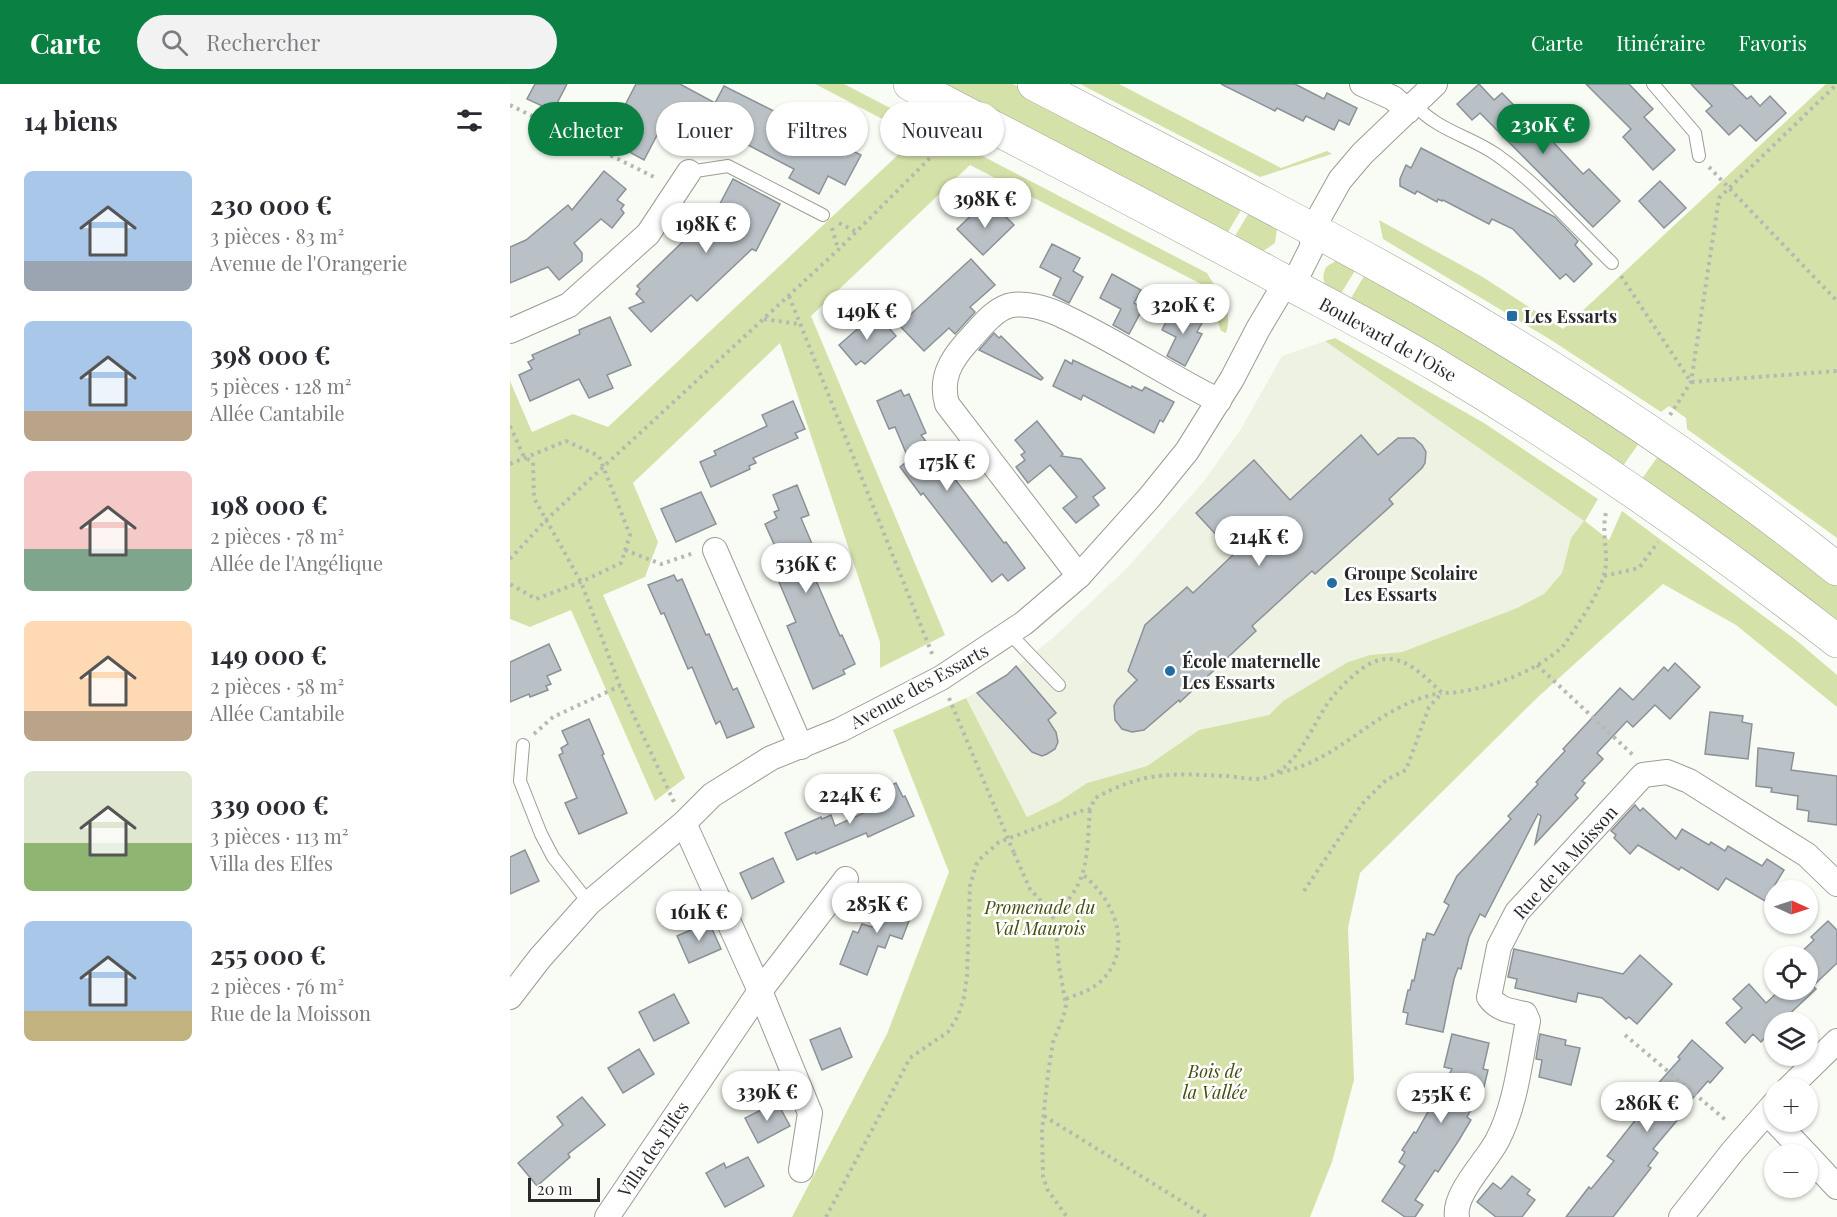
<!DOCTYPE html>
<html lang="fr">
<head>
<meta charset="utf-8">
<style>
  body { margin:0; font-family:"Playfair Display",serif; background:#f2f2f3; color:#2b2b33; height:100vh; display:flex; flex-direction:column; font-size:22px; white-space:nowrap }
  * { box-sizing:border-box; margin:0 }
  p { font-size:20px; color:#7c7c81 }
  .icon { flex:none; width:33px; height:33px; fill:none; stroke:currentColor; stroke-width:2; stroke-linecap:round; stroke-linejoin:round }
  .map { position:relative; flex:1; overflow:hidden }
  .details { display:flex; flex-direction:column; background:#fff; width:510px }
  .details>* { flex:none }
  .top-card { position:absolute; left:18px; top:18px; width:570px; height:54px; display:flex; gap:12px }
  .needle { width:39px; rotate:93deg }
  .tools { position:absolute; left:1254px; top:796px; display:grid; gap:12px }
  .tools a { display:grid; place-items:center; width:54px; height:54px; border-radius:50%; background:#fff; box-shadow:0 2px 4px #0004; font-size:30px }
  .scale { position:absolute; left:18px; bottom:15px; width:72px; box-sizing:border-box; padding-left:6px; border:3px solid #2a2b28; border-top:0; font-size:16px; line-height:21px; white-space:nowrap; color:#2a2b28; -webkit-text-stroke:4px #fff; paint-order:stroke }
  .price { position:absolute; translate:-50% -51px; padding:0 14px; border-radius:21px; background:#fff; color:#222; font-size:20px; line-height:39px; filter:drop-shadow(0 2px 3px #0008) }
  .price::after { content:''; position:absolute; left:50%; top:36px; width:18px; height:14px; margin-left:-9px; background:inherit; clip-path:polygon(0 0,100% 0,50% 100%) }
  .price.selected { background:#0b8043; color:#fff }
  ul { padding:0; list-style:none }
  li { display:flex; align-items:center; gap:18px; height:150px; padding:0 24px }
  li span { display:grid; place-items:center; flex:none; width:168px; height:120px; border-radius:9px; color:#555 }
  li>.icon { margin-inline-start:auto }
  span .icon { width:72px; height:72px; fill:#fffc; stroke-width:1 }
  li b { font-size:26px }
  h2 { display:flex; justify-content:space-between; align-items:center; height:72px; padding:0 24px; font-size:26px }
  .chip { padding:0 21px; border-radius:27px; background:#fff; box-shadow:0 2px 4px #0004; font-size:21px; line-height:54px }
  .chip.selected { background:#0b8043; color:#fff }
  header { display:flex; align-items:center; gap:36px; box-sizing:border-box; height:84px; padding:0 30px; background:#0b8043; color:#fff }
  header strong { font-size:28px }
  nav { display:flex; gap:33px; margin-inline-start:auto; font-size:21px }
  .search { width:420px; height:54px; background:#f2f2f3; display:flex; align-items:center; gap:15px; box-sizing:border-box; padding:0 21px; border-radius:33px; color:#7c7c81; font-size:22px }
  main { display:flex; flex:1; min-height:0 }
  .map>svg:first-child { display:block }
  .built { fill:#edf2e2 }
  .green { fill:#d4e2aa }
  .building { fill:#bac1c6; stroke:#8b9197; stroke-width:1.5 }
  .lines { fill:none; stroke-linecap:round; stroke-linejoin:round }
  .service-casing { stroke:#9b9d96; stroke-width:14 }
  .minor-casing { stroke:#9b9d96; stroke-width:26 }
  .secondary-casing { stroke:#9b9d96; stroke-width:34 }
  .path { stroke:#b6b9b2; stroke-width:4; stroke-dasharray:3 4.5; stroke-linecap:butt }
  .service { stroke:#fff; stroke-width:12 }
  .minor { stroke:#fff; stroke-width:24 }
  .secondary { stroke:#fff; stroke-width:33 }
  .path-bridge { stroke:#b6b9b2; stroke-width:4; stroke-dasharray:3 4.5; stroke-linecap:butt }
  .poi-dot { fill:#246da1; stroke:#fff; stroke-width:2 }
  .labels { text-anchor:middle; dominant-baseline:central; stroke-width:5; stroke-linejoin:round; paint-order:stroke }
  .poi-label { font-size:18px; font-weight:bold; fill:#2a2b28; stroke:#fff; text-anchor:start }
  .street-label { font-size:18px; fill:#2a2b28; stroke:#fff }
  .park-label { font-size:18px; font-style:italic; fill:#434e0e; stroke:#fff }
</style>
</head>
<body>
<header>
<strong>Carte</strong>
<div class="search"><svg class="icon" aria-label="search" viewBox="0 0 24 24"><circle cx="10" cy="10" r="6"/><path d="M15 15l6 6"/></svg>Rechercher</div>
<nav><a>Carte</a><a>Itinéraire</a><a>Favoris</a></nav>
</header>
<main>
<section class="details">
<h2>14 biens<svg class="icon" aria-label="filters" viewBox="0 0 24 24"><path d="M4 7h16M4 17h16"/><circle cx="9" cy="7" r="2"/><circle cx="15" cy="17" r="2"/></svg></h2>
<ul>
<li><span style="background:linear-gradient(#a9c7e8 75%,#9aa5b1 0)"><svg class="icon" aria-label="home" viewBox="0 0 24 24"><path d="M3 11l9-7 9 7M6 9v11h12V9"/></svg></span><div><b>230 000 €</b><p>3 pièces · 83 m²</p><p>Avenue de l'Orangerie</p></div></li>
<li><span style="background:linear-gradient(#a9c7e8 75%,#b9a48a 0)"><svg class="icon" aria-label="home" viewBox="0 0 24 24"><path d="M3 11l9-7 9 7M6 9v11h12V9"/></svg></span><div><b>398 000 €</b><p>5 pièces · 128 m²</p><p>Allée Cantabile</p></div></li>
<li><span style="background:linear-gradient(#f6c9c9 65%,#7fa58c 0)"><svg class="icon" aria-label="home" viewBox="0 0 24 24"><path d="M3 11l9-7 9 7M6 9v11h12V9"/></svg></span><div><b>198 000 €</b><p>2 pièces · 78 m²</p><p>Allée de l'Angélique</p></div></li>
<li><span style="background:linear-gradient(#ffd9b3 75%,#b9a48a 0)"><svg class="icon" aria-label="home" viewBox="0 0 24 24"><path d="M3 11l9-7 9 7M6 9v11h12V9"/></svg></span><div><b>149 000 €</b><p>2 pièces · 58 m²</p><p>Allée Cantabile</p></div></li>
<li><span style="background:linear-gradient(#dfe7d0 60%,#8fb573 0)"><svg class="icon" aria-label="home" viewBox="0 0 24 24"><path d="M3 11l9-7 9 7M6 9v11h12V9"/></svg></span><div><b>339 000 €</b><p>3 pièces · 113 m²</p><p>Villa des Elfes</p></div></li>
<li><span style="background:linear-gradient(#a9c7e8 75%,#c2b280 0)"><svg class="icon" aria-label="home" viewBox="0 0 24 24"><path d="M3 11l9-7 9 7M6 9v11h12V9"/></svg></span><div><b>255 000 €</b><p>2 pièces · 76 m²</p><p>Rue de la Moisson</p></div></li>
</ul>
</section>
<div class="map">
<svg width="1327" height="1133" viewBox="0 0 1327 1133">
  <rect width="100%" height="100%" fill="#f9fcf4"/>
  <!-- built -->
  <polygon class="built" points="815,257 1074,437 1061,455 1052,489 1034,510 1007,524 892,568 860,571 838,578 773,617 759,631 689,646 637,682 577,699 550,717 517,733 456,614 496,591 544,553 618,483 695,396 731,345 772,272"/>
  <!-- green -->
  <g class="green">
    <path d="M305,0H334L697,189C709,210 724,224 716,249L711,247L695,202L460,81L301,232L435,551L370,584V558L270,259L123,399L148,458L135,493L93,511L175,694L145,717L61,526L20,543L0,535V297L22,348L63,330L98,343L407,53Z"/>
    <polygon points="420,0 503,0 734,121 715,153"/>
    <polygon points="570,0 609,0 771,84 817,67 822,70 750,93"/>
    <polygon points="1316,0 1327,0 1327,454 1177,345 1176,334 1159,322 1151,328 1041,256 873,155 869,136 971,192 1053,245"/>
    <polygon points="741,125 767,145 765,159 752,168 722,157"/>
    <path d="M827,176L848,182L828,214C817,204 809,198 816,183Z"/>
    <polygon points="857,187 1132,355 1110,386 838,219"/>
    <polygon points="825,254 974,339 1088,415 1075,437 1099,456 1112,427 1286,556 1327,591 1327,623 1226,541 1153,500 1028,613 850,789 838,844 844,996 822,1078 800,1133 282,1133 377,950 439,788 383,646 456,614 517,733 550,717 577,699 637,682 689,646 759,631 773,617 838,578 860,571 892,568 1007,524 1034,510 1052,489 1061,454 1074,437 815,257"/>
    <polygon points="1151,368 1327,498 1327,545 1129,399"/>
  </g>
  <!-- building -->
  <g class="building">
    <polygon points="25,0 57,0 43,27 17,15"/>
    <polygon points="126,0 170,0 205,19 214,2 351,71 335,101 318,92 309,110 279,94 284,85 171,26 166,37 157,32 134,76 97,56"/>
    <polygon points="711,0 785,0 814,15 817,9 847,24 839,41 829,36 824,46 796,32 793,37 767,24 765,27"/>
    <polygon points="969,0 984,16 992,9 1028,46 1030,44 1073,90 1079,85 1110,117 1083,143 970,29 962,36 947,20"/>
    <polygon points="1076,0 1119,0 1143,25 1134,33 1165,66 1143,86 1113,53 1121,45"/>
    <polygon points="1181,0 1222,0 1237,15 1241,12 1250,22 1260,12 1276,29 1246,57 1230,41 1219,51 1196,27 1202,22"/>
    <polygon points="911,64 1045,133 1068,157 1065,161 1082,180 1064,198 1056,190 1050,195 1003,145 982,135 979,140 933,116 932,117 928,115 927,118 907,107 905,110 890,102 890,95 896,81 901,84"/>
    <polygon points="94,87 116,105 107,116 114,121 111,125 114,129 102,144 91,135 64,159 72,169 72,177 49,196 38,183 0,199 0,163 16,156 58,121 62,126"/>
    <polygon points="223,95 270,120 246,167 242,165 187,217 181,211 141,248 119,224 134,218 126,210 130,205 127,202 189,142 195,148"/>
    <polygon points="1150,97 1176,124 1154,144 1129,117"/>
    <polygon points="471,122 479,131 487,124 504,141 473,171 447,145"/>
    <polygon points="542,160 570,174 563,187 573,193 559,219 543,211 551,194 530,183"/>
    <polygon points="461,175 485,201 460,223 465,228 445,250 439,244 414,267 389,241"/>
    <polygon points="602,190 631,206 624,219 633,224 619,250 603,241 611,225 590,214"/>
    <polygon points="664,222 693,237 687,248 692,250 675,282 657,272 666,253 652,246"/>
    <polygon points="368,232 386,252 355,280 351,277 346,281 329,261 352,241 355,244"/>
    <polygon points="100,233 121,281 97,291 103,304 79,314 69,295 20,317 9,291 22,285 18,278 24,275 22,271 70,250 69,246"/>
    <polygon points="484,249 489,254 491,252 533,294 531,296 469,266"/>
    <polygon points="555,276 562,280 563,276 621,304 622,302 632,307 635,303 664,318 653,338 650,336 644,349 573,311 571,316 543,302"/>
    <polygon points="391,306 394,312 399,310 416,349 411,351 494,459 496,458 515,484 498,497 492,490 482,498 413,409 411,411 390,383 399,376 385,343 379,345 367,317"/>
    <polygon points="283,317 295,345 285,349 288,354 243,374 246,379 239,382 240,385 201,403 190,378 206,371 204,367 257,342 252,331"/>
    <polygon points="527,337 553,370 551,372 571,375 595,404 583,413 589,421 566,439 553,424 567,413 540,381 518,399 506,383 515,376 511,371 515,368 505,356"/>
    <polygon points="851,351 868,371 888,354 904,354 912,361 916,368 915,379 912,384 879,415 883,420 805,490 802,487 742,542 746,547 670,618 669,616 634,646 622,648 612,645 605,636 604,622 607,616 627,596 618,587 635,541 677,503 683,509 724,470 686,429 744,376 780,416"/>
    <polygon points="287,401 299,431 291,434 311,481 301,485 330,552 332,551 345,580 333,586 335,590 303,605 277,542 286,538 266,491 276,487 255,440 267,434 264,428 269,426 263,411"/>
    <polygon points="191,408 206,440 166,458 151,425"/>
    <polygon points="164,491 167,497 172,495 196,551 199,550 223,606 227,604 244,643 217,654 210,637 206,640 182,583 178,585 154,529 151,530 138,501"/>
    <polygon points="39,560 51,586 37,592 41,600 36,602 38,606 20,613 19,610 0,618 0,578"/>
    <polygon points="1165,579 1190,603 1160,635 1145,621 1123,643 1117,637 1087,669 1093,675 1072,697 1075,699 1065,711 1068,714 1025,760 1031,732 1028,730 975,833 970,830 959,853 951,885 948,884 944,895 933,948 896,940 898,929 893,928 898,906 900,906 902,896 904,897 913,855 915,856 917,849 924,851 939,821 934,818 947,792 1001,735 998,732 1028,700 1026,698 1055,667 1053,665 1110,604 1123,616 1154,583 1158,587"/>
    <polygon points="506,582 546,629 538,636 546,648 548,658 545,665 537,670 532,672 522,668 467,609 497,591"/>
    <polygon points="1200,628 1233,632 1232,638 1242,640 1238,675 1195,670"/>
    <polygon points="79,635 94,670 92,671 117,729 69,750 55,719 67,714 49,671 53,669 51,664 58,660 52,647"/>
    <polygon points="1248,664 1284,669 1281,686 1327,692 1327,741 1298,737 1299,727 1287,725 1288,712 1261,708 1262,704 1246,702"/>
    <polygon points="386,699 393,713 395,712 404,732 358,753 356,749 306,770 305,768 287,776 275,749 311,733 312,735 321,731 325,742 374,720 368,707"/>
    <polygon points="1125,721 1130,727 1133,724 1166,755 1172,745 1199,761 1201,758 1215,767 1218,762 1252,782 1257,775 1274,786 1255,817 1216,794 1208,806 1171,783 1169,786 1128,761 1120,770 1104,754 1106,751 1101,747"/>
    <polygon points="15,766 29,797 0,810 0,773"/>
    <polygon points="263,774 274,798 242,815 230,789"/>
    <polygon points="377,811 405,821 392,855 380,851 375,864 368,862 357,891 330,880 343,847 348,849 352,840 362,843 370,821 373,822"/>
    <polygon points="1318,837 1327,846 1327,879 1303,902 1306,905 1270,939 1264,939 1264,945 1251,958 1243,950 1235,959 1216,939 1232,924 1223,915 1239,900 1256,919 1270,906 1298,906 1298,873 1286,873 1304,856 1301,853"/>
    <polygon points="199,838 211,865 179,879 167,852"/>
    <polygon points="1004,865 1113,890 1130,871 1162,900 1127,940 1119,933 1116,935 1092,914 1068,909 1066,918 1005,904 1007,895 998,893"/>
    <polygon points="164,910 179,939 144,957 129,928"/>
    <polygon points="330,944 342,973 312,986 300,956"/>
    <polygon points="942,950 979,959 973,985 978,986 974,1003 957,1033 961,1036 949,1056 928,1088 925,1086 905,1116 913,1121 905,1133 895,1133 872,1117 895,1082 889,1078 895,1068 892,1066 904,1048 906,1049 942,985 934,983"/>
    <polygon points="1030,950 1056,956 1055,961 1070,964 1061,1001 1029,993 1032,976 1026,975"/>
    <polygon points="1182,956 1213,984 1200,999 1198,997 1168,1031 1170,1033 1143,1065 1148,1069 1138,1082 1141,1084 1103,1133 1056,1133 1079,1103 1081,1105 1104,1077 1097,1072 1127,1034 1120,1027 1142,1001 1144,1004 1170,975 1168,973"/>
    <polygon points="129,965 144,990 113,1009 98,984"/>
    <polygon points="72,1013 95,1041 58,1070 60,1073 27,1102 8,1079 53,1041 47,1033"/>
    <polygon points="267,1018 280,1042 248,1059 235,1034"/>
    <polygon points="238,1073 254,1102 215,1123 196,1089 214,1079 216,1084"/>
    <polygon points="1002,1092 1020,1106 1017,1110 1025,1116 1012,1133 986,1133 967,1118 983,1099 991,1105"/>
  </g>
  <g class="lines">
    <defs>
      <g id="service">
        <polyline points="1143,0 1185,49 1189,72"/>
        <path d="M904,20C928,47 960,52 987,71C1029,101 1065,143 1102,179"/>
        <polyline points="179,88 218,82 313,131"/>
        <polyline points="499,549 549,601"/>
        <polyline points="13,661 10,697 31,750 43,773 79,819"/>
      </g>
      <g id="minor">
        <polyline points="852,0 883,14 898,27"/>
        <polyline points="0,247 59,221 138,150 179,88"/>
        <polyline points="205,466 291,663"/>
        <path d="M569,492L437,320C430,295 440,277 457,258C469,246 481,228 498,222C515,217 539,225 555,233C608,258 657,291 709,317"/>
        <polyline points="174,739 250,907 300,1029 291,1086"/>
        <polyline points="0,913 30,874 79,819 174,739 202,711 261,674 330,646 431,594 514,539 569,492 639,414 677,367 722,295 748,245 776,198 789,189 802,163 802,146 830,96 852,70 925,0"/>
        <polyline points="1278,1005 1327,957"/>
        <polyline points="1266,1038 1297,1071"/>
        <polyline points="1298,1072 1327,1103"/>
        <polyline points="97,1133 250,907 336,795"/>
        <path d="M947,1133C943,1110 976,1078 987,1057C1006,1021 1010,977 1018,937L1015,930C1001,927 988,926 979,913L989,863L1007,828L1133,691L1157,688L1179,697L1297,771L1327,800"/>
        <polyline points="1171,1133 1223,1067 1264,1020"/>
      </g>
      <g id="secondary">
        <path d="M400,0C525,65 651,130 776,198C828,226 882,254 933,285C1070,367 1201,459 1327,557"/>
        <path d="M524,0C655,68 787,135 916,208C1059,291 1198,382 1327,485"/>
      </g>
    </defs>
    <!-- service casing -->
    <use href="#service" class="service-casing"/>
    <!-- minor casing -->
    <use href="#minor" class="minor-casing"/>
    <!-- secondary casing -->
    <use href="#secondary" class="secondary-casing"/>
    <!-- path -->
    <g class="path">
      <polyline points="0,21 146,94"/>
      <polyline points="1199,83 1327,217"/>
      <polyline points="329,139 347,148"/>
      <polyline points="322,144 328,165"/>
      <polyline points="1111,192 1181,298 1327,287"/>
      <polyline points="279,212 423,572"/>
      <polyline points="254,235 289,240"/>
      <polyline points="1160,331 1181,298 1209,114 1327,0"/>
      <polyline points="0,342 14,373 23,378 24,414 71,498 110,602 164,718"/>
      <polyline points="0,380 56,357 89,372 120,451 111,479 71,498 26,515 0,500"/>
      <polyline points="115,466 151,480 184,469"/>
      <polyline points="0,475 37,435 328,166 442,52"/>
      <polyline points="1094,492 1129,484 1148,458"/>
      <polyline points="1027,581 1123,671"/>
      <polyline points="439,614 491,738"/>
      <polyline points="24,650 43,633 110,602"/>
      <path d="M770,689C779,686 788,684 797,680C845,659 876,619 931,609"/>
      <polyline points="504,769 520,805 540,827 545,838 549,882 556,921 553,934 543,958 538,990 532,1046 533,1092 537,1105 557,1133"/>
      <polyline points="794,807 852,720 876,696 896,686 919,623 932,609"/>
      <path d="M543,831C581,799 576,771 580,725"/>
      <path d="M556,915C568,910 580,907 590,898C625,866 605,816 573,791"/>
      <polyline points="1115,951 1218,1038"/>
      <polyline points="534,1032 697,1133"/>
      <path d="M316,1133L400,974L438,948L448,932L454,913L457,893L460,802L466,781L472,773L489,758L574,726L580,725L585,714C633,688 660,689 713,692C726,692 742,697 754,694C787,686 801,643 818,619C827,606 838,596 850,586C884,560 907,585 932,609C970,609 1028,588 1054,561C1068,539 1093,507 1096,481C1097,462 1091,444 1097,425"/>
    </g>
    <!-- service -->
    <use href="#service" class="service"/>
    <!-- minor -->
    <use href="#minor" class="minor"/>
    <!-- secondary -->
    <use href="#secondary" class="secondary"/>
    <!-- path-bridge -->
    <polyline class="path-bridge" points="491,738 504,769"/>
  </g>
  <!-- markers -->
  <g class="poi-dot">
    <rect x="996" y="226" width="12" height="12" rx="3"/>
    <circle cx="822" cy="499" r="6"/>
    <circle cx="660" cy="587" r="6"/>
  </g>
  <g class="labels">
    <!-- poi labels -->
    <g class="poi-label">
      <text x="1014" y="232">Les Essarts</text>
      <text x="834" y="489">Groupe Scolaire<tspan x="834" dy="21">Les Essarts</tspan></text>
      <text x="672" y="577">École maternelle<tspan x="672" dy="21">Les Essarts</tspan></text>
    </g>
    <!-- street labels -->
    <g class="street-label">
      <text transform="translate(878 255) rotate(29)">Boulevard de l'Oise</text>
      <text transform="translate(409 602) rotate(-29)">Avenue des Essarts</text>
      <text transform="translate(1055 778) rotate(-48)">Rue de la Moisson</text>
      <text transform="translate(143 1065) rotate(-56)">Villa des Elfes</text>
    </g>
    <!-- park labels -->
    <g class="park-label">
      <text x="530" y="823">Promenade du<tspan x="530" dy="21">Val Maurois</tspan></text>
      <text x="705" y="987">Bois de<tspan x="705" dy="21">la Vallée</tspan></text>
    </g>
  </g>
</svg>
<div class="tools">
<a><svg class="needle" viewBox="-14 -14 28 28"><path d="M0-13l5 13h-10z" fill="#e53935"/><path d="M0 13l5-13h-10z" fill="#7c7c81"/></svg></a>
<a><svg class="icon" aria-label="locate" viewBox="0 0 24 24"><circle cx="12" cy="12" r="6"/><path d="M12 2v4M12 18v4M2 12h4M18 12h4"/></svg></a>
<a><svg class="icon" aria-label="layers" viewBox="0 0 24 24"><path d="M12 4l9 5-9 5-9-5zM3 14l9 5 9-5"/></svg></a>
<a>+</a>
<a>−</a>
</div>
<div class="scale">20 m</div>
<b class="price selected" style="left:1033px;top:71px">230K €</b>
<b class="price" style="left:475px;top:145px">398K €</b>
<b class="price" style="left:196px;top:170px">198K €</b>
<b class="price" style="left:673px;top:251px">320K €</b>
<b class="price" style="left:357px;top:257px">149K €</b>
<b class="price" style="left:437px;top:408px">175K €</b>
<b class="price" style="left:749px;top:483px">214K €</b>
<b class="price" style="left:296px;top:510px">536K €</b>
<b class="price" style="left:340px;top:741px">224K €</b>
<b class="price" style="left:367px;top:850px">285K €</b>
<b class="price" style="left:189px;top:858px">161K €</b>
<b class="price" style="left:257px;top:1038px">339K €</b>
<b class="price" style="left:931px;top:1040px">255K €</b>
<b class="price" style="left:1137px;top:1049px">286K €</b>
<div class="top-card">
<a class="chip selected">Acheter</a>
<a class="chip">Louer</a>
<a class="chip">Filtres</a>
<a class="chip">Nouveau</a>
</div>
</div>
</main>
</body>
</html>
